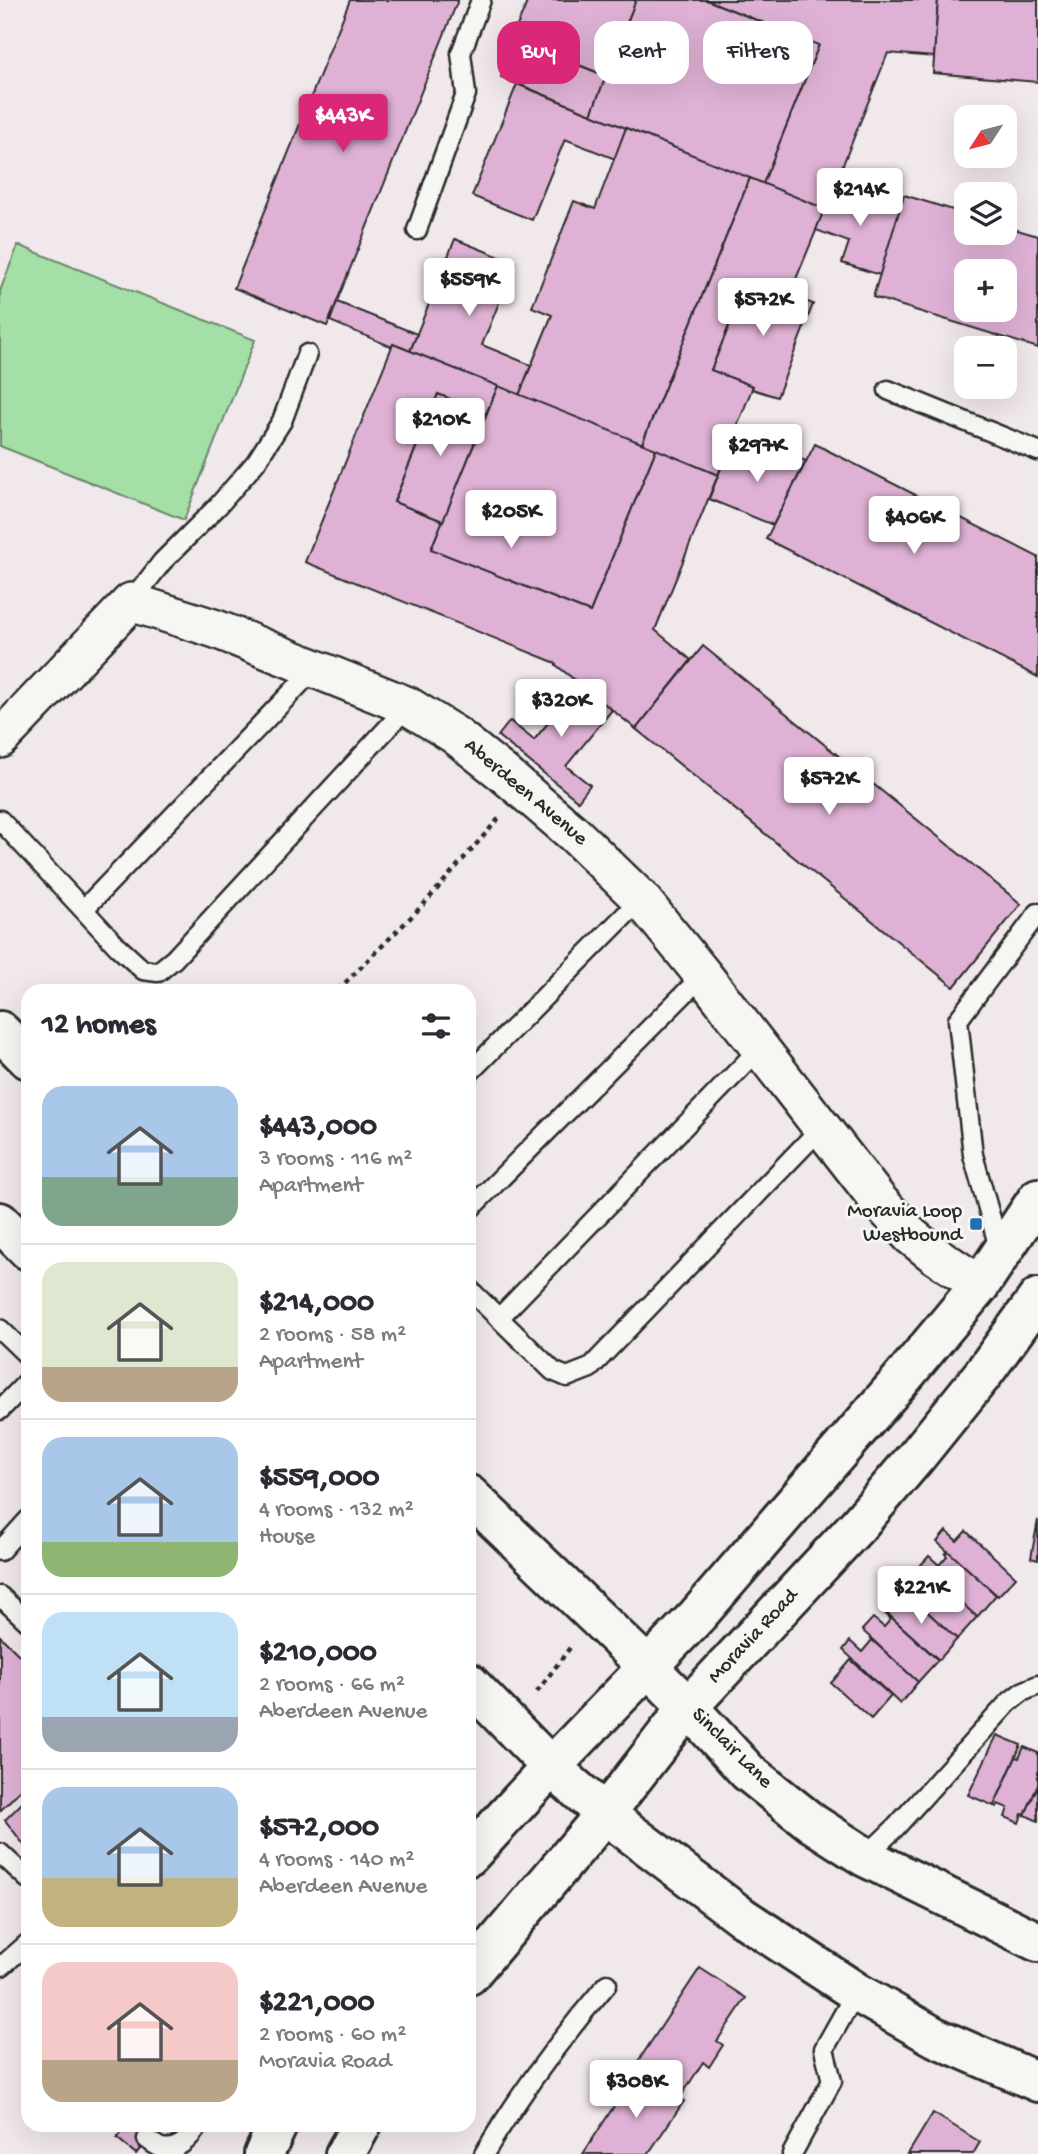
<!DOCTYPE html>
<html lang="en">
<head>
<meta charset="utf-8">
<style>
  body { margin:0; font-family:"Gochi Hand",sans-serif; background:#f7f7f7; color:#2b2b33; height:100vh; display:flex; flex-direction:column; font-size:26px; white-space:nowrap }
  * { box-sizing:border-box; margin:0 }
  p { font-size:23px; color:#7c7c81 }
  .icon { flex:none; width:38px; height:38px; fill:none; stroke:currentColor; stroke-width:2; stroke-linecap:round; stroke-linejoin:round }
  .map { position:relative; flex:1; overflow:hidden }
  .drawer { position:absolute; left:21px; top:984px; width:455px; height:1148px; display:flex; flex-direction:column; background:#fff; border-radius:21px; box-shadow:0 7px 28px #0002 }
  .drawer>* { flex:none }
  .top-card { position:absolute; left:497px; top:21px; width:436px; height:63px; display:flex; gap:14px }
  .needle { width:46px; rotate:234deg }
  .buttons { position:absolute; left:954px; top:105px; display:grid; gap:14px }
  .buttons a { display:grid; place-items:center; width:63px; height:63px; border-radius:14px; background:#fff; box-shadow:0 7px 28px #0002; font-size:35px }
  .price { position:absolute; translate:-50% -60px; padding:0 16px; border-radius:7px; background:#fff; color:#222; font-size:23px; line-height:46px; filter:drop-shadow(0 2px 4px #0008) }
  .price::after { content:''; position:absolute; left:50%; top:42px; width:21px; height:16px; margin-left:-10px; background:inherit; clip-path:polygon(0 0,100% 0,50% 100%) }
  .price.active { background:#db2777; color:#fff }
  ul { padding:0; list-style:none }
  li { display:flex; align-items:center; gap:21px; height:175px; padding:0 21px }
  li+li { border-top:2px solid #e1e1e2 }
  li span { display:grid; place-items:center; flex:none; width:196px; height:140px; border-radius:21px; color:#555 }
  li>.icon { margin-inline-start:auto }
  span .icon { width:84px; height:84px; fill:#fffc; stroke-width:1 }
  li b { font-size:30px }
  h2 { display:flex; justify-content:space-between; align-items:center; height:84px; padding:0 21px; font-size:30px }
  .tag { padding:0 24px; border-radius:21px; background:#fff; box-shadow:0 7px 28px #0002; font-size:24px; line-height:63px }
  .tag.active { background:#db2777; color:#fff }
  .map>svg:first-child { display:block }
  .green { fill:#a3dfa6; stroke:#678568; stroke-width:2 }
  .building { fill:#dfb2d5; stroke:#2b2b2b; stroke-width:2; fill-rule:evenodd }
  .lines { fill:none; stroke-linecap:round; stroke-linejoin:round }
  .service-casing { stroke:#2b2b2b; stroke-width:23 }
  .minor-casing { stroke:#2b2b2b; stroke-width:42 }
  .tertiary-casing { stroke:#2b2b2b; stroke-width:44 }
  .secondary-casing { stroke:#2b2b2b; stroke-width:44 }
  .primary-casing { stroke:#2b2b2b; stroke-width:44 }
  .path { stroke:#2b2b2b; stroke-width:4.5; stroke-dasharray:5 5; stroke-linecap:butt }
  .service { stroke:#f6f6f2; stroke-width:18 }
  .minor { stroke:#f6f6f2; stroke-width:37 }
  .tertiary { stroke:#f6f6f2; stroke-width:38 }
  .secondary { stroke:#f6f6f2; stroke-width:38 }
  .primary { stroke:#f6f6f2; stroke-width:38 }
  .poi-dot { fill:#1f6fb2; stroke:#f6f6f2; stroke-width:2.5 }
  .labels { text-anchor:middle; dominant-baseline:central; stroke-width:6; stroke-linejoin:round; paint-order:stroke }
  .street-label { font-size:21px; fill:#2b2b2b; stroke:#f6f6f2 }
  .poi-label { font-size:21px; fill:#2b2b2b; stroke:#f6f6f2; text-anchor:end }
</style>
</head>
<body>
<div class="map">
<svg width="1038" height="2154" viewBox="0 0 1038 2154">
  <rect width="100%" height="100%" fill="#f1e8ec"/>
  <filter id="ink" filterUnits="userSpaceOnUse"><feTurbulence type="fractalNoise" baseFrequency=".0143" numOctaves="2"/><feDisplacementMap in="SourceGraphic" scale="14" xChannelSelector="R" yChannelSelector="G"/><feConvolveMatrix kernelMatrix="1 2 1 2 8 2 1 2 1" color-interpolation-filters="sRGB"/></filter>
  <g filter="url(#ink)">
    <!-- green -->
    <polygon class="green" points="18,245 255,340 184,520 0,446 0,291"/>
    <!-- building -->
    <g class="building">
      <polygon points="350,0 458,0 327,326 234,288"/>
      <polygon points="528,0 636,0 606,76 512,38"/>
      <polygon points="636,0 707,0 819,45 763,184 591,114"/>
      <polygon points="707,0 938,0 934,57 888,53 825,209 763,184 819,45"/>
      <polygon points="938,0 1038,0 1038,82 933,73"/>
      <polygon points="516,40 606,76 591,114 501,77"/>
      <polygon points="517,84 626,128 615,159 565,139 532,220 472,196"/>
      <polygon points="626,128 750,178 642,444 519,395 552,315 532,307 574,201 595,209"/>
      <polygon points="750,178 825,209 789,296 748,280 711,370 753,386 718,475 642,444"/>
      <polygon points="834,185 900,211 880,275 842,263 849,242 816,230"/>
      <path d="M904,195L966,214V233H1004V226L1038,236V348L873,297ZM966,271H1004V310H966Z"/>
      <polygon points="455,239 515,263 482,345 531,365 519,395 410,351"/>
      <polygon points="748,280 789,296 791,294 806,299 805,301 813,304 777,397 752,389 753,386 711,370"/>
      <polygon points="337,302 417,334 410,351 393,344 392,347 330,321"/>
      <polygon points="393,344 498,386 486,414 438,394 394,502 443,521 431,549 590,612 656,449 718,475 655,630 691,660 636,729 556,665 556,663 305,562"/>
      <polygon points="498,386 656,449 590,612 431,549"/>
      <polygon points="438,394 486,414 443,521 394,502"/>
      <polygon points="815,444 1038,557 1038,677 766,539"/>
      <polygon points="768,447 806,461 773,525 709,499 727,453 760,467"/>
      <polygon points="703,646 1021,904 954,987 636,729"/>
      <polygon points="580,684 612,710 566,766 590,785 578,801 498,736 510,721 534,740"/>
      <polygon points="1038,1520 1038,1560 1031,1558"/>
      <polygon points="946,1531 957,1541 966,1531 1016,1577 998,1596 937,1542"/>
      <polygon points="948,1551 996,1595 977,1617 920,1566 929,1556 939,1565 947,1556 945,1554"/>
      <polygon points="930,1574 977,1617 957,1639 911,1597"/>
      <polygon points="911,1597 957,1639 939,1660 881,1608 890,1598 901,1608"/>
      <polygon points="881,1608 938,1660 918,1682 862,1630 873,1618 884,1627 891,1619 880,1609"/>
      <polygon points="0,1636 28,1664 28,1782 0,1811"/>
      <polygon points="872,1640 918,1682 900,1704 843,1650 850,1641 862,1652"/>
      <polygon points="851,1660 891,1696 871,1719 831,1683"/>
      <polygon points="997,1735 1021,1745 994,1806 968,1795"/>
      <polygon points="1024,1747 1038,1753 1038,1785 1025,1815 1022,1814 1019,1823 1005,1817 1008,1808 998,1804 997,1807 994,1806 1016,1757 1019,1758"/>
      <polygon points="1038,1785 1038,1821 1025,1815"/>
      <polygon points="28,1797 28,1850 5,1820"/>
      <polygon points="700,1968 746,1998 717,2041 723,2045 709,2067 703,2062 680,2098 633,2069"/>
      <polygon points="636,2072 684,2101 648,2154 583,2154"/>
      <polygon points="933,2113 980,2142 973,2154 908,2154"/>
      <polygon points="127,2124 159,2124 136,2154 117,2138"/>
    </g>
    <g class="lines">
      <defs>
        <g id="service">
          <polyline points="417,230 466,94 461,53 481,0"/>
          <polyline points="888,390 1038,451"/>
          <polyline points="131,602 162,562 218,506 256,462 282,421 307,354"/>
          <polyline points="0,820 118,947 143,970 158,972 174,959 408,706"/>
          <polyline points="84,909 315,668"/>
          <polyline points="469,1073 641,899"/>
          <polyline points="469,1210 703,975"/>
          <polyline points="1000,1251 973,1155 958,1020 1038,913"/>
          <polyline points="469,1289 553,1371 567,1377 590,1368 822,1127"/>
          <polyline points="499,1318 760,1048"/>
          <polyline points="0,1329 28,1356"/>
          <polyline points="0,1410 28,1381"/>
          <polyline points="0,1551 28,1520"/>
          <polyline points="0,1596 28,1622"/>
          <polyline points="0,1853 28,1879"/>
          <polyline points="865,1857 896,1827 1008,1703 1022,1692 1038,1685"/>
          <polyline points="0,1964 2,1966 28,1943"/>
          <path d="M147,2139C151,2142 157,2147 162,2148C179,2152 191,2137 199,2124"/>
          <path d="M484,2154C520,2093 561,2038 607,1984"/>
          <polyline points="792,2154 832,2081 824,2049 856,1992"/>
        </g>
        <polyline id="minor" points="0,739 131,602 216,629 408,706 455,735 503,773 574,834 641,899 703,975 879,1201 911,1236 935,1255 980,1285"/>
        <g id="tertiary">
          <polyline points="0,1031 28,1059"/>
          <polyline points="0,1222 28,1250"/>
          <polyline points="469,1495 648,1667"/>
          <polyline points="469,1683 551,1767"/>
        </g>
        <g id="secondary">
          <polyline points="648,1667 688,1707 748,1772 812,1823 865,1857 1038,1942"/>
          <polyline points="551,1767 605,1814 742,1917 856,1992 935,2037 1038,2082"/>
        </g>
        <g id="primary">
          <polyline points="469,1856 551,1767 697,1616 900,1381 980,1285 1038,1198"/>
          <polyline points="469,1975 605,1814 688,1707 858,1525 916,1457 983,1374 1038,1298"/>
          <polyline points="264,2154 278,2124"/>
          <polyline points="345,2154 362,2124"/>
        </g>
      </defs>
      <!-- service casing -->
      <use href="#service" class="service-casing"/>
      <!-- minor casing -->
      <use href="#minor" class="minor-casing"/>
      <!-- tertiary casing -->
      <use href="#tertiary" class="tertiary-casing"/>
      <!-- secondary casing -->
      <use href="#secondary" class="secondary-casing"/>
      <!-- primary casing -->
      <use href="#primary" class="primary-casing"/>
      <!-- path -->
      <g class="path">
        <polyline points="338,990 424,904 500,817"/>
        <polyline points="537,1692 572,1645"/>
      </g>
      <!-- service -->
      <use href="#service" class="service"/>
      <!-- minor -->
      <use href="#minor" class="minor"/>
      <!-- tertiary -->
      <use href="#tertiary" class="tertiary"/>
      <!-- secondary -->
      <use href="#secondary" class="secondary"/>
      <!-- primary -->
      <use href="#primary" class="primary"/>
    </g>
  </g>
  <!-- markers -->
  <rect class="poi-dot" x="969" y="1217" width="14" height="14" rx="3.5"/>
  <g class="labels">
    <!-- street labels -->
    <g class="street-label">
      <text transform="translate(525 793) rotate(40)">Aberdeen Avenue</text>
      <text transform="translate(754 1637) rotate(-47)">Moravia Road</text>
      <text transform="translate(731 1749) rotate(45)">Sinclair Lane</text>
    </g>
    <!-- poi labels -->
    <g class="poi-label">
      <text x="962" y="1212">Moravia Loop<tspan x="962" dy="24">Westbound</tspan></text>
    </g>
  </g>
</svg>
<div class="buttons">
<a><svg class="needle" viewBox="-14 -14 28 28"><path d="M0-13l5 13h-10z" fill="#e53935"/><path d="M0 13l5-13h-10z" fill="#7c7c81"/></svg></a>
<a><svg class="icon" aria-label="layers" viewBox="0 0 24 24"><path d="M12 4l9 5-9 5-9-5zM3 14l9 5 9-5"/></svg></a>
<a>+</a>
<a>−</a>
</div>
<b class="price active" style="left:343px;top:154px">$443K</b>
<b class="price" style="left:860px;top:228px">$214K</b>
<b class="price" style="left:469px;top:318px">$559K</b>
<b class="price" style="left:763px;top:338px">$572K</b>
<b class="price" style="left:440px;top:458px">$210K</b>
<b class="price" style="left:757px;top:484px">$297K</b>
<b class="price" style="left:511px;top:550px">$205K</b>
<b class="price" style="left:914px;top:556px">$406K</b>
<b class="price" style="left:561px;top:739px">$320K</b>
<b class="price" style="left:829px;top:817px">$572K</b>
<b class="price" style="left:921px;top:1626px">$221K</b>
<b class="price" style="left:636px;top:2120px">$308K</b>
<div class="top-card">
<a class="tag active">Buy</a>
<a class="tag">Rent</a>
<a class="tag">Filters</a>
</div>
<section class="drawer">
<h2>12 homes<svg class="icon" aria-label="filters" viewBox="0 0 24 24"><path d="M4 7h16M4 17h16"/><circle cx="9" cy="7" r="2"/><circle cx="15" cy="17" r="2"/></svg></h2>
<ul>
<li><span style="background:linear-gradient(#a9c7e8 65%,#7fa58c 0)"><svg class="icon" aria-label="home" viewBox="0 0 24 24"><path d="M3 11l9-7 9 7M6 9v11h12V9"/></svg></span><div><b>$443,000</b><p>3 rooms · 116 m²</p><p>Apartment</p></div></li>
<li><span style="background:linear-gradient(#dfe7d0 75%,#b9a48a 0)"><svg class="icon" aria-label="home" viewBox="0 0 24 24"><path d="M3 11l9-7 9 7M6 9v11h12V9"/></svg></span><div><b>$214,000</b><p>2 rooms · 58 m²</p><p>Apartment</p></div></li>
<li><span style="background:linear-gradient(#a9c7e8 75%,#8fb573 0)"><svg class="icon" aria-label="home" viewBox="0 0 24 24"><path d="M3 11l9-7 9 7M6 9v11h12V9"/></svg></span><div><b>$559,000</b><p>4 rooms · 132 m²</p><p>House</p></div></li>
<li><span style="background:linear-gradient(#bfe0f5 75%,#9aa5b1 0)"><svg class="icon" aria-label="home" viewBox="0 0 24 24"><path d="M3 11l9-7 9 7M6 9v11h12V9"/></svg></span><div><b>$210,000</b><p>2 rooms · 66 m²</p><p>Aberdeen Avenue</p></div></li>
<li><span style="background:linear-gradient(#a9c7e8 65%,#c2b280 0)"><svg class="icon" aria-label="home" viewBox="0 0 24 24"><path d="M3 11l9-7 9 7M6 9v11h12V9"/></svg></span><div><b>$572,000</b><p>4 rooms · 140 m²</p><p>Aberdeen Avenue</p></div></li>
<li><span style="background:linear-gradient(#f6c9c9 70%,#b9a48a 0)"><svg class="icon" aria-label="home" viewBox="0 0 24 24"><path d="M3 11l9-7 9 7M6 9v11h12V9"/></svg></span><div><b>$221,000</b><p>2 rooms · 60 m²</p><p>Moravia Road</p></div></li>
</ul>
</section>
</div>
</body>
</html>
